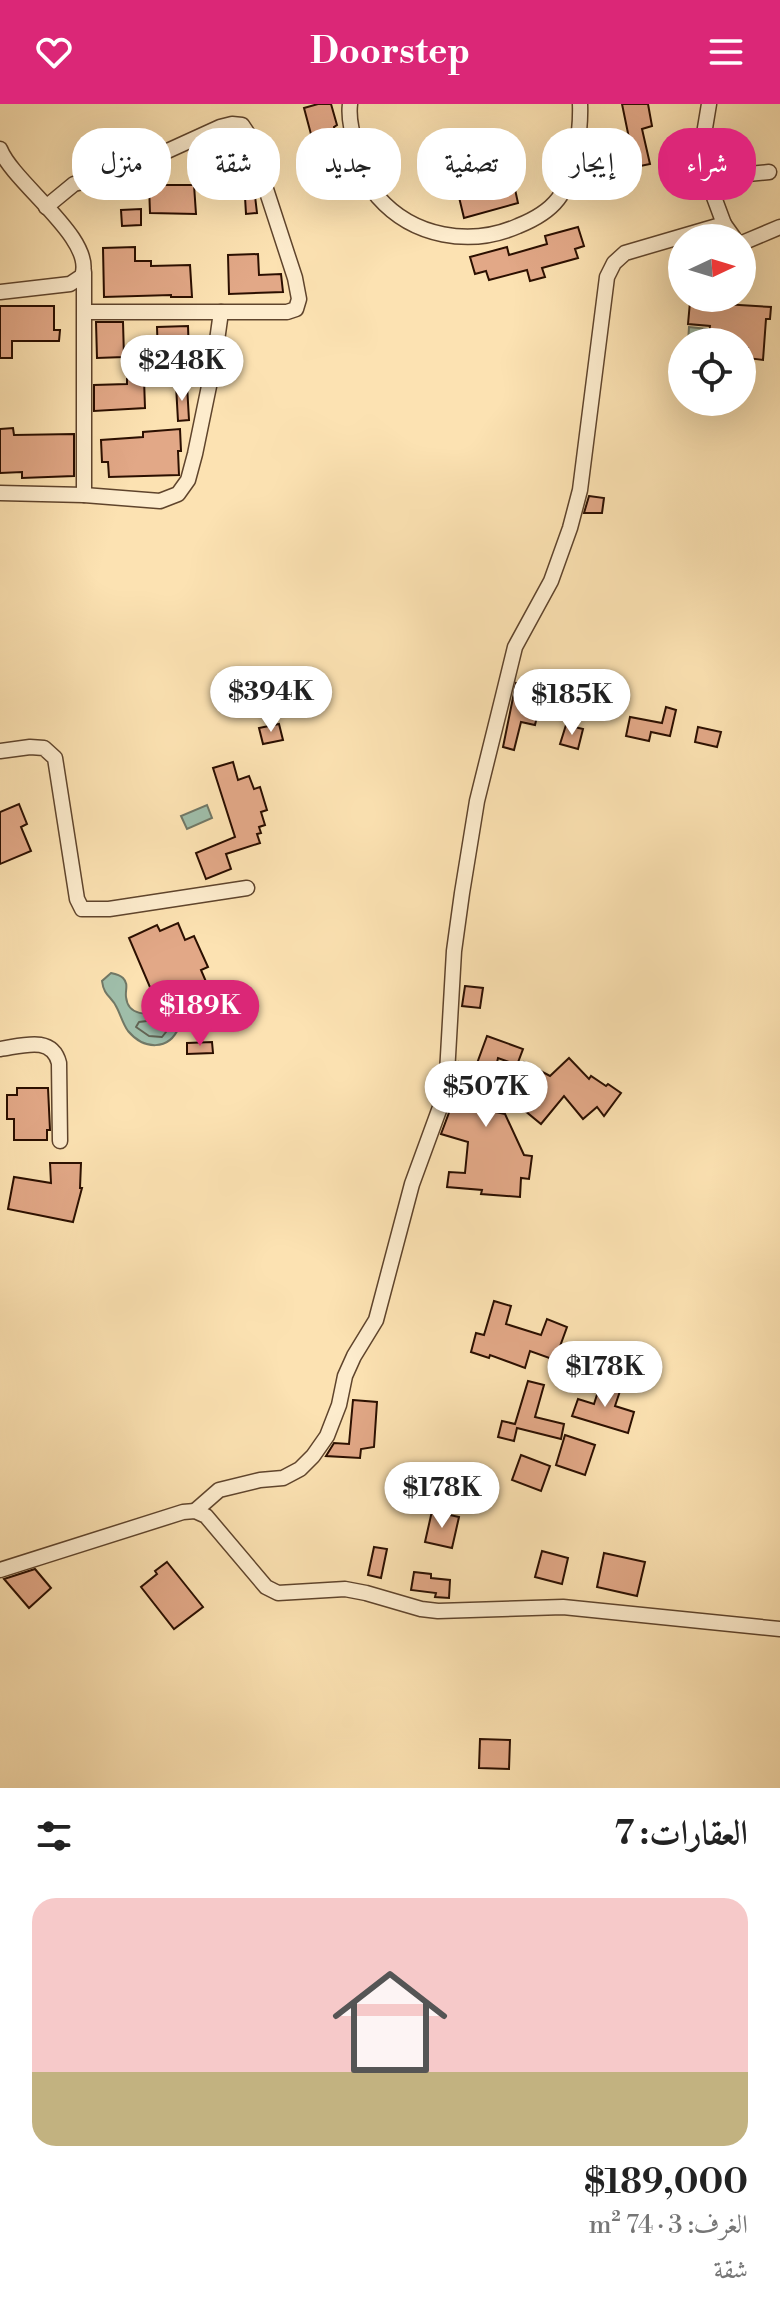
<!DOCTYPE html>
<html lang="ar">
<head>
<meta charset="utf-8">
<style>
  body { margin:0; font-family:"Libre Bodoni",Amiri,serif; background:#f2f2f2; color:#222; direction:rtl; height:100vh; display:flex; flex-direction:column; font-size:30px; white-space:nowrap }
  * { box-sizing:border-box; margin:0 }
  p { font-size:26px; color:#767676 }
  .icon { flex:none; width:44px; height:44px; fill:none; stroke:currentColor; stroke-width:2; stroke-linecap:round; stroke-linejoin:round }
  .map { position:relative; height:1684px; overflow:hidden; direction:ltr }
  .panel { display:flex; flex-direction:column; background:#fff; flex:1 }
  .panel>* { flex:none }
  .banner { position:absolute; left:24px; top:24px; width:732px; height:72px; direction:rtl; display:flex; gap:16px }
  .needle { width:52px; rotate:86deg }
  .buttons { position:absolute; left:668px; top:120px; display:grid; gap:16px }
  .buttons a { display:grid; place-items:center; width:88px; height:88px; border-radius:50%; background:#fff; box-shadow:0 8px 32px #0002; font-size:40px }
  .price { position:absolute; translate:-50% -68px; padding:0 18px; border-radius:28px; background:#fff; color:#222; font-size:26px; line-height:52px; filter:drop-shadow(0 2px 4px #0008) }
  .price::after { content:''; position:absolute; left:50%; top:48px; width:24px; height:18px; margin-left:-12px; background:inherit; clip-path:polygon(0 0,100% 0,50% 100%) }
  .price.selected { background:#db2777; color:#fff }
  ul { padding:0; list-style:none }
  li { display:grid; align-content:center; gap:16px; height:424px; padding:0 32px }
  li+li { border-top:2px solid #e0e0e0 }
  li span { display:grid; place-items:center; height:248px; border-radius:24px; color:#555 }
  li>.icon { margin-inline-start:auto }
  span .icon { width:144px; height:144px; fill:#fffc; stroke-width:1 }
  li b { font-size:34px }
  h2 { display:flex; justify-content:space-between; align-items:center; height:96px; padding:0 32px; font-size:34px }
  .tag { padding:0 28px; border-radius:32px; background:#fff; box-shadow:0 8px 32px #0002; font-size:28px; line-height:72px }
  .tag.selected { background:#db2777; color:#fff }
  header { display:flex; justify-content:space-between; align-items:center; height:104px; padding:0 32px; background:#db2777; color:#fff; font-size:36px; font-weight:700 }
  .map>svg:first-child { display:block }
  .water { fill:#9fbeaa; stroke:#717866; stroke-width:2 }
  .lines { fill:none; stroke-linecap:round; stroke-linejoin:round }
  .shore { stroke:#656655; stroke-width:2 }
  .building { fill:#e2a887; stroke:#2b0f00; stroke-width:2 }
  .street-casing { stroke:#5f442c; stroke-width:17 }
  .street { stroke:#fdeccd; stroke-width:14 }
</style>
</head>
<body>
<header><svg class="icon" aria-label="menu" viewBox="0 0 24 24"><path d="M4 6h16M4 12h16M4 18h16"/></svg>Doorstep<svg class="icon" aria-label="heart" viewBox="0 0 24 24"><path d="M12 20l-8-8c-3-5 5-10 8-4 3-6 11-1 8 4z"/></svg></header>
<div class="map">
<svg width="780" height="1684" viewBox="0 0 780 1684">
  <rect width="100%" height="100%" fill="#fce2b2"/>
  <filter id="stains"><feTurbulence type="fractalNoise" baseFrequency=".0025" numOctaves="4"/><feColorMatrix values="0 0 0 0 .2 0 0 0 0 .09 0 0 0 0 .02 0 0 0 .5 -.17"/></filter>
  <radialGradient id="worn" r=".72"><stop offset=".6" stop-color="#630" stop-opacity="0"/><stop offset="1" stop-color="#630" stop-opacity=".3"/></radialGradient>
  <!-- water -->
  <g class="water">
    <polygon points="689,223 707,225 706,238 688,238"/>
    <polygon points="207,701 212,714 187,725 181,712"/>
    <path d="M111,869C116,870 120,871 123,874C129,880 125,886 126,893C128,912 148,912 162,906L172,911L179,923C169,947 144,946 128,927C123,920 121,912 117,904C112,892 104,893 102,877Z"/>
  </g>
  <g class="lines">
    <!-- shore -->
    <polygon class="shore" points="163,915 170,923 162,933 149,932 136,923 139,918"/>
  </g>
  <!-- building -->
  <g class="building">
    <polygon points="318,0 331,0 337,21 334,23 341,57 349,55 355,80 326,88 319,57 312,59 307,35 312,34 304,4"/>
    <polygon points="622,0 648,0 652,22 642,25 650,60 621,66 615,38 629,34"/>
    <polygon points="229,49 230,67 238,67 238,88 205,89 204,50"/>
    <polygon points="513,76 518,99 464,114 458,89"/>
    <polygon points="149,81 194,81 196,110 150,109"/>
    <polygon points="255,92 257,109 246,110 245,93"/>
    <polygon points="141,105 141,121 122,122 121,106"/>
    <polygon points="578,123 584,142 575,145 578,154 542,164 545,173 530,177 527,166 489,176 486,167 475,170 470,153 507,143 509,151 547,140 545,132"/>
    <polygon points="135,143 135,157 151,157 151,162 190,161 192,193 171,193 171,191 104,193 103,144"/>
    <polygon points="258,150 259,171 281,170 283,188 229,190 228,151"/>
    <polygon points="690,198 771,203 770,215 766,215 763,256 747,254 748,244 742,243 742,238 708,238 710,222 688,220"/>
    <polygon points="0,202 54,202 54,226 60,226 59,237 12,237 12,254 0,254"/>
    <polygon points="96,218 123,218 124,253 97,254"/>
    <polygon points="188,222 189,252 158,253 157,223"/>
    <polygon points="127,275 144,275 145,304 94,307 94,281 127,280"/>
    <polygon points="176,281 187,281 189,316 178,317"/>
    <polygon points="13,324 14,331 74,330 74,372 22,374 22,368 0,369 0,325"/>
    <polygon points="180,325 181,347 178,347 179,371 109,373 108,358 102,358 101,336 143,333 143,328"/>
    <polygon points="589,392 604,394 602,409 584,409"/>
    <polygon points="603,577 623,583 616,608 596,602"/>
    <polygon points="516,579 539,585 535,603 539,604 535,621 521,618 514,646 503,643"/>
    <polygon points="666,603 676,606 670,632 651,628 649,637 626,632 630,613 662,619"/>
    <polygon points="279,620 283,636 263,640 259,624"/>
    <polygon points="566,621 583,625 578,645 560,640"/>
    <polygon points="698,623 721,628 717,643 695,638"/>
    <polygon points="233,658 238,676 249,672 254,685 260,683 267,706 261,708 265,721 259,723 261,729 257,730 260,739 226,750 231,765 206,775 196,749 235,733 213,664"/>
    <polygon points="19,700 27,720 21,723 31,747 0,760 0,708"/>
    <polygon points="178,819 185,836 194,832 208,863 201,866 207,880 158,902 129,834 157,821 160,827"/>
    <polygon points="465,882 483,884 480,904 462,902"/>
    <polygon points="487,932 523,945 517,961 498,954 492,980 489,978 491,982 486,1006 505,1010 524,1051 532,1052 529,1075 521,1074 520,1093 481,1090 482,1086 447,1083 449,1068 465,1069 468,1038 441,1030 456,990 459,958 476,962"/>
    <polygon points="212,938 213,949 187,950 187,939"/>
    <polygon points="569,954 589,975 591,972 606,982 608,980 621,989 604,1012 597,1003 583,1015 564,992 541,1020 524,1006 540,986 516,974 524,958 550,972"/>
    <polygon points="17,984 48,984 50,1026 47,1026 47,1036 14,1036 14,1015 7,1015 7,991 17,991"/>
    <polygon points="50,1059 81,1059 80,1084 82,1084 73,1118 8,1105 14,1073 51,1079"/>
    <polygon points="494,1197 511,1202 506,1220 541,1231 547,1215 567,1223 555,1256 530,1247 525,1264 490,1251 489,1254 471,1248 476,1229 484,1231"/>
    <polygon points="602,1275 622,1281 615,1302 634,1308 628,1329 572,1312 578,1295 594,1300"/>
    <polygon points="528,1277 544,1281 535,1313 564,1320 561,1335 517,1324 514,1337 498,1333 502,1317 515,1320"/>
    <polygon points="353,1296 377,1298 374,1343 361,1345 360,1354 326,1352 334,1339 349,1340"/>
    <polygon points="565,1331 595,1341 585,1371 556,1361"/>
    <polygon points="521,1351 550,1362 541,1387 512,1376"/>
    <polygon points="432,1407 459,1413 452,1444 425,1438"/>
    <polygon points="374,1443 387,1445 381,1474 368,1471"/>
    <polygon points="542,1447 568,1454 562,1480 535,1473"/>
    <polygon points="604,1449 645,1458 637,1492 597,1483"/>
    <polygon points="167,1458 203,1503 174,1525 141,1483 157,1470 155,1467"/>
    <polygon points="35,1465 51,1484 29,1504 4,1475"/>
    <polygon points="414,1468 431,1470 431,1474 450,1476 449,1494 435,1493 436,1489 411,1486"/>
    <polygon points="480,1635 510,1636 509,1665 479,1664"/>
  </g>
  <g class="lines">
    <defs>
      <g id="street">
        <path d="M350,0C348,16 353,32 358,48C363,63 367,80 378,93C413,133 470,143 518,122C533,116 548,108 558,95C575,73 581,26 580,0"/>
        <path d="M0,45C14,80 96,135 82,172L70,180L0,188"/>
        <polyline points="706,74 769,68"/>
        <polyline points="724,120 734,134"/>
        <polyline points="742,139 780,123"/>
        <polyline points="84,168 84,391"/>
        <polyline points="85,208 221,208"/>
        <polyline points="0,389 84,391 160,397 178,390 188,376 195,350 214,258 221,208 287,208 296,205 299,195 295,174 248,30 242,21 232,20 220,23 119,69 74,80 46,103"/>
        <polyline points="0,647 30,643 44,644 55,654 77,795 82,805 109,805 247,784"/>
        <path d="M0,945C22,942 52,931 59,959L60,1037"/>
        <polyline points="195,1407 219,1386 260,1376 283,1374 300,1365 313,1352 327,1332 339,1301 345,1272 354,1252 376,1216 412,1080 446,987 454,847 462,789 477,697 503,592 515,543 551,477 570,424 580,386 607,173 614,159 625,149 724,120 705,69 703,36 709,0"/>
        <polyline points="0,1466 183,1408 195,1407 206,1412 266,1483 278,1489 345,1485 366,1489 421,1505 438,1507 563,1503 780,1525"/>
      </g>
    </defs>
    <!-- street casing -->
    <use href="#street" class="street-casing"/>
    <!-- street -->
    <use href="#street" class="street"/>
  </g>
  <rect width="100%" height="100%" filter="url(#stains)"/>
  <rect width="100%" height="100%" fill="url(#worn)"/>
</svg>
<div class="buttons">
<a><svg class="needle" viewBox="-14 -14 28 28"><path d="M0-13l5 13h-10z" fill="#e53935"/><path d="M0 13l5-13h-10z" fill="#767676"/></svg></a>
<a><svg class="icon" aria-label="locate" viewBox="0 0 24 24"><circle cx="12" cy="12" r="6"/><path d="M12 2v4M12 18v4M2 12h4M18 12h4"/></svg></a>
</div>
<b class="price" style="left:182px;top:299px">$248K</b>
<b class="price" style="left:271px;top:630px">$394K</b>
<b class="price" style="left:572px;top:633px">$185K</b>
<b class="price selected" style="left:200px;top:944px">$189K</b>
<b class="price" style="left:486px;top:1025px">$507K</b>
<b class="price" style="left:605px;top:1305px">$178K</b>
<b class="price" style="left:442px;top:1426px">$178K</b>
<div class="banner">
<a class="tag selected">شراء</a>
<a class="tag">إيجار</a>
<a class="tag">تصفية</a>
<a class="tag">جديد</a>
<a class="tag">شقة</a>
<a class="tag">منزل</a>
</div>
</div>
<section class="panel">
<h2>العقارات: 7<svg class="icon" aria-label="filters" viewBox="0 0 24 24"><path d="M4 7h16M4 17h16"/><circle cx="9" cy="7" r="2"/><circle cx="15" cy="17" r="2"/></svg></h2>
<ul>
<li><span style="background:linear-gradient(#f6c9c9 70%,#c2b280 0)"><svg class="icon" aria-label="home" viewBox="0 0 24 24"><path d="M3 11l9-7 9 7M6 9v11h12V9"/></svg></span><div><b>$189,000</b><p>الغرف: 3 · 74 m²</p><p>شقة</p></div></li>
</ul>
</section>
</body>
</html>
